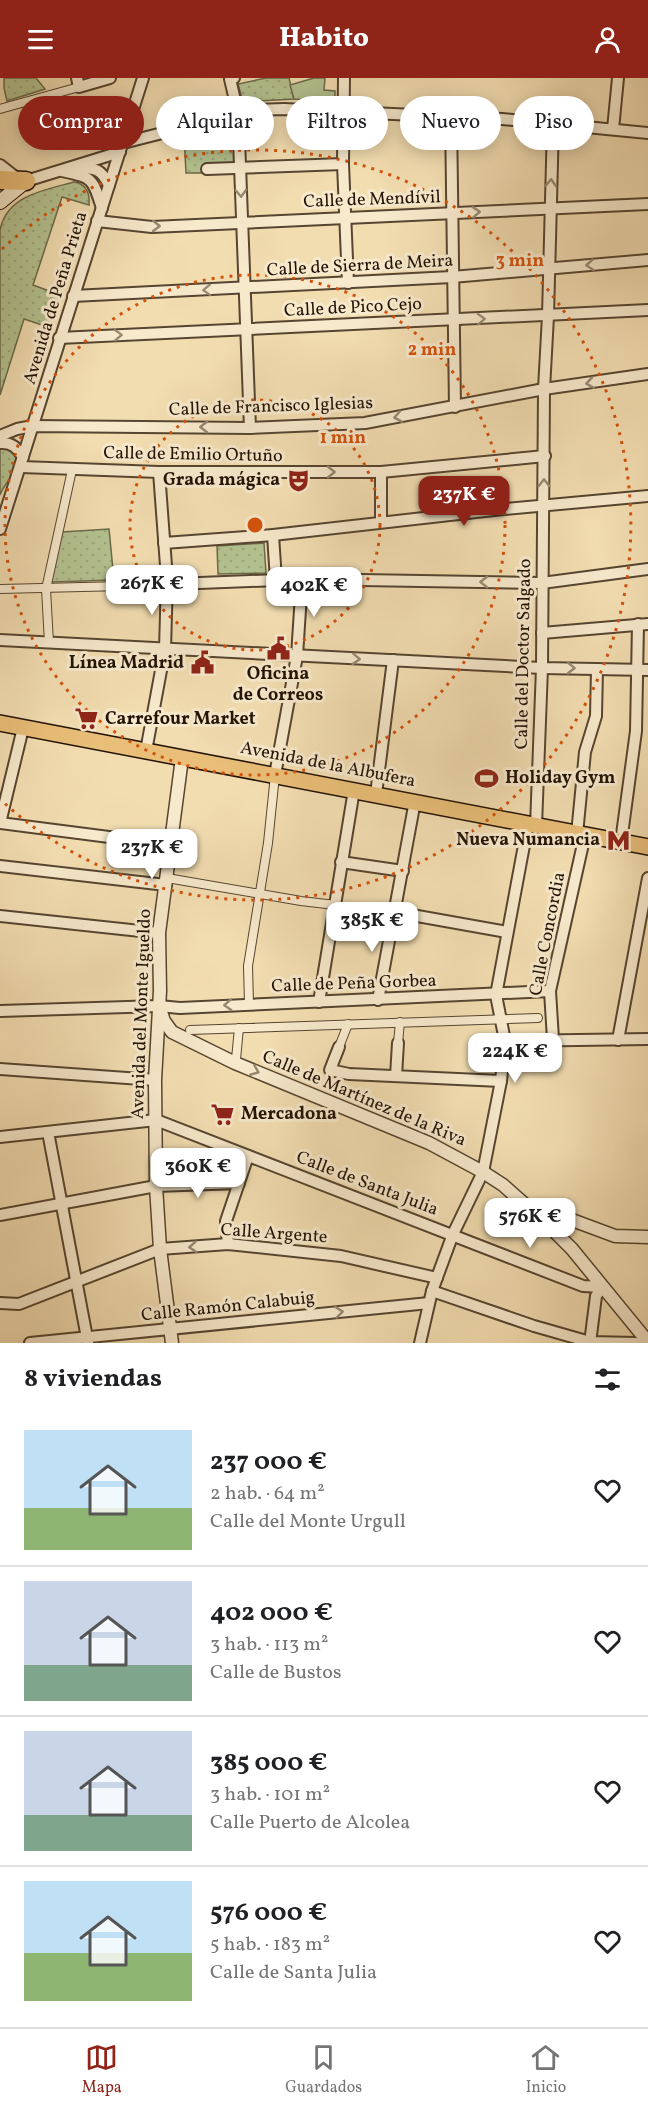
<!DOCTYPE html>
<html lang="es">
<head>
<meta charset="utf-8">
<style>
  body { margin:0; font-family:Vollkorn,serif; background:#f6f6f6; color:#202124; height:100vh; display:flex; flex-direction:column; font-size:22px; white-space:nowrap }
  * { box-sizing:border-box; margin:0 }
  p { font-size:20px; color:#757577 }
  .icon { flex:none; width:33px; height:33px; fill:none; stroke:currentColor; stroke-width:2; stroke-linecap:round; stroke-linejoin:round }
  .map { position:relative; height:1265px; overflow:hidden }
  .drawer { display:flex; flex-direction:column; background:#fff; flex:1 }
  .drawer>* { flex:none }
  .hud { position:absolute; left:18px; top:18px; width:612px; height:54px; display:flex; gap:12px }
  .price { position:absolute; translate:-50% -51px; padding:0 14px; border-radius:12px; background:#fff; color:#222; font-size:20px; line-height:39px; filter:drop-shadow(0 2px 3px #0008) }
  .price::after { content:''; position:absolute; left:50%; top:36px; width:18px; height:14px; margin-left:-9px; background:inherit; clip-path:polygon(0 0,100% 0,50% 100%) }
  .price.selected { background:#8f2418; color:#fff }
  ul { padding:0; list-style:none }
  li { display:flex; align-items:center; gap:18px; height:150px; padding:0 24px }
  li+li { border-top:2px solid #e0e0e0 }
  li span { display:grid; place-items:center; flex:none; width:168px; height:120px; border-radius:0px; color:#555 }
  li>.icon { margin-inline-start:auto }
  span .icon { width:72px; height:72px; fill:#fffc; stroke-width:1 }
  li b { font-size:26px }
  h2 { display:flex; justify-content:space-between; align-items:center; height:72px; padding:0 24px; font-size:26px }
  .chip { padding:0 21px; border-radius:27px; background:#fff; box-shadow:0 3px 15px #0003; font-size:21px; line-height:54px }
  .chip.selected { background:#8f2418; color:#fff }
  header { display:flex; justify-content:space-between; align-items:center; height:78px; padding:0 24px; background:#8f2418; color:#fff; font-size:27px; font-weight:800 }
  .tabs { display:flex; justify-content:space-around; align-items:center; height:84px; border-top:2px solid #e0e0e0; background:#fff; font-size:16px; color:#757577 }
  .tabs a { display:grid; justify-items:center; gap:3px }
  .tabs .selected { color:#8f2418 }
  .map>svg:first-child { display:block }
  .park { fill:url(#park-dots); stroke:#6b6a4a; stroke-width:1.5 }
  .garden { fill:#b4c290; stroke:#6b6a4a; stroke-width:1.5 }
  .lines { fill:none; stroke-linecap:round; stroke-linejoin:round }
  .pedestrian-casing { stroke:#564530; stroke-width:10 }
  .minor-casing { stroke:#564530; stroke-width:14 }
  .tertiary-casing { stroke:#564530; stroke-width:15 }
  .secondary-casing { stroke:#221205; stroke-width:16 }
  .primary-casing { stroke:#221205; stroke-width:18 }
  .motorway-casing { stroke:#221205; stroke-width:21 }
  .pedestrian { stroke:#f7e9cc; stroke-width:8 }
  .minor { stroke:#f7e9cc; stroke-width:10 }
  .tertiary { stroke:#f7e9cc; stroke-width:12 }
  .secondary { stroke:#f7e9cc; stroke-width:14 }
  .primary { stroke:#e9be78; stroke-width:15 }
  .motorway { stroke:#e9be78; stroke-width:18 }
  .oneway { stroke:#978872 }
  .ring { fill:none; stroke:#d4520b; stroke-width:3; stroke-dasharray:3 6 }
  .labels { text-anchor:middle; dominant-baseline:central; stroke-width:6; stroke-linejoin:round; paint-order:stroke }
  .street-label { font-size:18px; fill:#221205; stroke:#f7e9cc }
  .poi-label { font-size:18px; font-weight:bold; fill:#221205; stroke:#f7e9cc; text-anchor:end }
  .centre { fill:#d4520b; stroke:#f7e9cc; stroke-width:3 }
  .ring-label { font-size:18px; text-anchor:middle; font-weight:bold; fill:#d4520b; stroke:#f7e9cc; stroke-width:6; stroke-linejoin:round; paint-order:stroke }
</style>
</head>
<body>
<header><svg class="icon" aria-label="menu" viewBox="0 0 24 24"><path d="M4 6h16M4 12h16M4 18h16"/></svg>Habito<svg class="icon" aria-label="person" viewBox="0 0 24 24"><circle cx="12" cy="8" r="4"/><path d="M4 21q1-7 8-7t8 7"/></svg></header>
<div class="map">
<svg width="648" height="1265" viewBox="0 0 648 1265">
  <defs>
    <pattern id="park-dots" width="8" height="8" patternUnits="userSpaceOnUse" patternTransform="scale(1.5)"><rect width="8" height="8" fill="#b4c290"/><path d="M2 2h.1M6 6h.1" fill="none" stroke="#9aa67b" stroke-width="1.8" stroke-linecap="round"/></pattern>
  </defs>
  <rect width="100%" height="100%" fill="#f2ddb1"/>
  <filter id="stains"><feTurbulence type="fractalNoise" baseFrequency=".00333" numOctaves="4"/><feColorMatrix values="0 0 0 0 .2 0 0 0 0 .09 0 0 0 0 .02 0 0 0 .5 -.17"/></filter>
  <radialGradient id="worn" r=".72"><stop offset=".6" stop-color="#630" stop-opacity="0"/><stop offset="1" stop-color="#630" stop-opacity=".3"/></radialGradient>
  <!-- park -->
  <g class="park">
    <polygon points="4,0 36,0 45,11 7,23 4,10"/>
    <polygon points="266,0 289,0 294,21 243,24 238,6"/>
    <polygon points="234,44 236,85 206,86 206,95 186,95 184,57"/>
    <path d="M74,104C87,106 90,115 89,127L62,119L33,207L60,217L51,250L24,241L0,317V152C7,117 45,112 74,104Z"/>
    <path d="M5,368L17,378C18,398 6,401 0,417V369Z"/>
    <polygon points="109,451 114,502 51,504 62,454"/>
    <polygon points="264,465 266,495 218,496 217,468"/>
  </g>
  <!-- garden -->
  <polygon class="garden" points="314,0 325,0 324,12 335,13 335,23 294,21 290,7"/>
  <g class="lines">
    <defs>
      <g id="pedestrian">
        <polyline points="0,31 79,9"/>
        <polyline points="0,511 124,508"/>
        <polyline points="49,565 46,511 72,392"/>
        <polyline points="167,800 301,823 335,827"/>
        <polyline points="249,926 248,888 268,765 275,697"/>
        <polyline points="190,952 538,940"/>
        <polyline points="398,965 400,944"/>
        <polyline points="339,969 348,946"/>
        <polyline points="236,981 239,950"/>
      </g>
      <g id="minor">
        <polyline points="77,0 79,9 110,0"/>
        <polyline points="234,0 230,1 238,35 250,350"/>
        <polyline points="344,0 343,86 348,205"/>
        <polyline points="451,38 455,329"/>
        <polyline points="613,51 618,0"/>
        <polyline points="123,65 253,32 284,31 502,41 648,55"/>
        <polyline points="0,87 14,98 26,103 120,74"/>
        <path d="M78,90C96,90 101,91 109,107"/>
        <polyline points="207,91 343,86"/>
        <path d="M62,93C93,100 92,99 102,130"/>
        <polyline points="97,143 152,149 648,126"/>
        <polyline points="73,218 452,199 648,182"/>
        <polyline points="59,260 648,232"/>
        <polyline points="0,358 17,351 33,348 250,350 365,345 544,311 648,296"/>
        <path d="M0,365C12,364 17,370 23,379"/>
        <polyline points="21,389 159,394 381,394 545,378"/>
        <polyline points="381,394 381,444"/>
        <polyline points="0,451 143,0"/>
        <polyline points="273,457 276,502"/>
        <polyline points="164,465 273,457 494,432 648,418"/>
        <polyline points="124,508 302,501 542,505 648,491"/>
        <polyline points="542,555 648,546"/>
        <polyline points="0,562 542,590 648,592"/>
        <polyline points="146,673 165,571 167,501 159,394"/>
        <polyline points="275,697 297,578 302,501"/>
        <polyline points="376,716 393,582"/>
        <polyline points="0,745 171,767"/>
        <polyline points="0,745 23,650"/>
        <polyline points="536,748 542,590 544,311 548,238 553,46"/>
        <polyline points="577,756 585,674 596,638 597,591"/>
        <polyline points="621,764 636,653 638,546"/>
        <polyline points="341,784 403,793"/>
        <polyline points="0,788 166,807"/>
        <polyline points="395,834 507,854"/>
        <polyline points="0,838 159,855"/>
        <polyline points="378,922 415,723"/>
        <polyline points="319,924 354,712"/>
        <polyline points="0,933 159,928 180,930 550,913"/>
        <polyline points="553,961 550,913 585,757"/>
        <polyline points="618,962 648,800"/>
        <polyline points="505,963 648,961"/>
        <polyline points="339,969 330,992 349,996 501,1003"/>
        <polyline points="0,991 155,1002"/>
        <polyline points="396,998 398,965"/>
        <polyline points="48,1054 88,1265"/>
        <polyline points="0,1059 156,1042 583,1208 602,1209"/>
        <polyline points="0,1137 156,1108 239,1105"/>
        <polyline points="228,1166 226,1143 248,1078"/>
        <polyline points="432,1213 534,1248 590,1264 636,1265"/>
        <polyline points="0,1225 19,1226 160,1171 228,1166 341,1178 437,1200"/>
        <polyline points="30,1265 429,1225"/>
        <polyline points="420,1265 432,1213 453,1156 483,1094 501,1003 505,963 496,917 528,746"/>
        <polyline points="590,1265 596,1218 602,1209"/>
      </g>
      <g id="tertiary">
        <polyline points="159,928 164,943 172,954 235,985 429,1065 483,1094 503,1107 547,1146 572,1171 648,1264"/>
        <polyline points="556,1154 559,1145 572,1142 615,1158 648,1159"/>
        <polyline points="172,1265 160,1171 156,1108 155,1002 160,913 159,855 182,680"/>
      </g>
      <polyline id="secondary" points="0,124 26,103"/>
      <polyline id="primary" points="0,645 648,769"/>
      <polyline id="motorway" points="0,102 26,103"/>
    </defs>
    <!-- pedestrian casing -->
    <use href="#pedestrian" class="pedestrian-casing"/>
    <!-- minor casing -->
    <use href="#minor" class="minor-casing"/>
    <!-- tertiary casing -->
    <use href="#tertiary" class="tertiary-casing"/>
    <!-- secondary casing -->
    <use href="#secondary" class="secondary-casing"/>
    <!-- primary casing -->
    <use href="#primary" class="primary-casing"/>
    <!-- motorway casing -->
    <use href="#motorway" class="motorway-casing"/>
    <!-- pedestrian -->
    <use href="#pedestrian" class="pedestrian"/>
    <!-- minor -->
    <use href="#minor" class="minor"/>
    <!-- tertiary -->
    <use href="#tertiary" class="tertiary"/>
    <!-- secondary -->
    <use href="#secondary" class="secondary"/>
    <!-- primary -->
    <use href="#primary" class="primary"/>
    <!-- motorway -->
    <use href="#motorway" class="motorway"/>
  </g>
  <!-- one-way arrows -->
  <defs><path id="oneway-chevron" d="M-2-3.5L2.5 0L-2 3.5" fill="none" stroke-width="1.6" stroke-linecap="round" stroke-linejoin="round" transform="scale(1.5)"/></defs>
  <g class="oneway">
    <use href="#oneway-chevron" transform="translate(551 105) rotate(-88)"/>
    <use href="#oneway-chevron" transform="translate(241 115) rotate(88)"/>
    <use href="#oneway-chevron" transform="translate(476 134) rotate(-3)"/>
    <use href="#oneway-chevron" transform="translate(156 148)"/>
    <use href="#oneway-chevron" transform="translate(590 187) rotate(176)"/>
    <use href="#oneway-chevron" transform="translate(207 212) rotate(178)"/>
    <use href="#oneway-chevron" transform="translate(481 241) rotate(-2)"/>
    <use href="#oneway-chevron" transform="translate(118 257) rotate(-2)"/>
    <use href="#oneway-chevron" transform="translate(590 305) rotate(171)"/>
    <use href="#oneway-chevron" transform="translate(398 339) rotate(170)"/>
    <use href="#oneway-chevron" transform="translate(204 349) rotate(-180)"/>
    <use href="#oneway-chevron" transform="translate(331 394)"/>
    <use href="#oneway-chevron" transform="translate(544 405) rotate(-90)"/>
    <use href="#oneway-chevron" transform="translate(484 504) rotate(-179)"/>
    <use href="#oneway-chevron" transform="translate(356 581) rotate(3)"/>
    <use href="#oneway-chevron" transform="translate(571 590) rotate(1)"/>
    <use href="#oneway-chevron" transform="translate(228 927) rotate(177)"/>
    <use href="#oneway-chevron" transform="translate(255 993) rotate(22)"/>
    <use href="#oneway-chevron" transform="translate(193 1169) rotate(176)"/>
    <use href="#oneway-chevron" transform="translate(339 1234) rotate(-6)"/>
  </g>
  <!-- distance rings -->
  <g class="ring">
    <circle cx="255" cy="447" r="125"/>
    <circle cx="255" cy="447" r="250"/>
    <path d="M2 171A375 375 0 1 1 2 723"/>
  </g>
  <!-- icons -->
  <defs>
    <symbol id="theatre-bare" viewBox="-9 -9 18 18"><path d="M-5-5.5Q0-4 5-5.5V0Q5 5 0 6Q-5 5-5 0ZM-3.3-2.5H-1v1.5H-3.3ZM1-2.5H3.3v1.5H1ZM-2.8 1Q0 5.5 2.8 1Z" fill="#8f2418" stroke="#f7e9cc" stroke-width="2.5" paint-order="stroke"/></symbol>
    <symbol id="civic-bare" viewBox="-9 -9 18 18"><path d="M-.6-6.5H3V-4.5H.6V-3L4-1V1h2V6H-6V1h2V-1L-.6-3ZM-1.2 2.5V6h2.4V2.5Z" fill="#8f2418" stroke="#f7e9cc" stroke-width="2.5" paint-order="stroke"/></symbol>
    <symbol id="supermarket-bare" viewBox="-9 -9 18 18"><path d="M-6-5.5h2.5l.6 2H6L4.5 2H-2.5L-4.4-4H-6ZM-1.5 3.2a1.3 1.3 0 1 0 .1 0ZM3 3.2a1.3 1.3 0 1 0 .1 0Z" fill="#8f2418" stroke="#f7e9cc" stroke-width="2.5" paint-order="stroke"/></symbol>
    <symbol id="stadium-bare" viewBox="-9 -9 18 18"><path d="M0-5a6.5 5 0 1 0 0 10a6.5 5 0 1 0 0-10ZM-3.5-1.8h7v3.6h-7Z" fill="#8f2418" stroke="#f7e9cc" stroke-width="2.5" paint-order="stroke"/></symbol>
    <symbol id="metro-bare" viewBox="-9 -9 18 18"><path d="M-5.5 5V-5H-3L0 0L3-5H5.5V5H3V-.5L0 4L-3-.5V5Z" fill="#8f2418" stroke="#f7e9cc" stroke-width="2.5" paint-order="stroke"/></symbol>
  </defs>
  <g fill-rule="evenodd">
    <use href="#theatre-bare" x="282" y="386" width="33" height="33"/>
    <use href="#civic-bare" x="262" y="554" width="33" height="33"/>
    <use href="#civic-bare" x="186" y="568" width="33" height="33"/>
    <use href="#supermarket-bare" x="70" y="624" width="33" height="33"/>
    <use href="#stadium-bare" x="470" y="684" width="33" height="33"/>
    <use href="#metro-bare" x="602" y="746" width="33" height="33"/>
    <use href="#supermarket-bare" x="206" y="1020" width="33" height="33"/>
  </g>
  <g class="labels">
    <!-- street labels -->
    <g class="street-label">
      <text transform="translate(372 122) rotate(-2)">Calle de Mendívil</text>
      <text transform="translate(360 188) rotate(-3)">Calle de Sierra de Meira</text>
      <text transform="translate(56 220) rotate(-73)">Avenida de Peña Prieta</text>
      <text transform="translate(353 230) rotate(-3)">Calle de Pico Cejo</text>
      <text transform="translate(271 329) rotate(-2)">Calle de Francisco Iglesias</text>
      <text transform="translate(193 377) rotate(1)">Calle de Emilio Ortuño</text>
      <text transform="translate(524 576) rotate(-89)">Calle del Doctor Salgado</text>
      <text transform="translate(328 687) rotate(11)">Avenida de la Albufera</text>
      <text transform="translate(548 856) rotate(-79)">Calle Concordia</text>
      <text transform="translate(354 906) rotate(-2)">Calle de Peña Gorbea</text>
      <text transform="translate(142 936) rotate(-88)">Avenida del Monte Igueldo</text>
      <text transform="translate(364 1021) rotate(23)">Calle de Martínez de la Riva</text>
      <text transform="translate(367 1106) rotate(21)">Calle de Santa Julia</text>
      <text transform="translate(274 1156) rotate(4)">Calle Argente</text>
      <text transform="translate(228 1229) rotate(-6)">Calle Ramón Calabuig</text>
    </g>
    <!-- poi labels -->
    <g class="poi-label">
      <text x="280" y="402">Grada mágica</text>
      <text x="184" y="585">Línea Madrid</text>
      <text x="278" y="596" text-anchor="middle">Oficina<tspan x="278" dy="21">de Correos</tspan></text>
      <text x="105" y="641" text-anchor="start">Carrefour Market</text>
      <text x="505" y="700" text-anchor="start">Holiday Gym</text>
      <text x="600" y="762">Nueva Numancia</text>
      <text x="241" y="1036" text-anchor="start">Mercadona</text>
    </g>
  </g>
  <circle cx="255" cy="447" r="9" class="centre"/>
  <g class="ring-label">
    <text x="520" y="188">3 min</text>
    <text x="432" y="277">2 min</text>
    <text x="343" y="365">1 min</text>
  </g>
  <rect width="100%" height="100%" filter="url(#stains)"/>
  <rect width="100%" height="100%" fill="url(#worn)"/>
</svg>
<b class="price selected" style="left:464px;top:449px">237K €</b>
<b class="price" style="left:152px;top:538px">267K €</b>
<b class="price" style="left:314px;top:540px">402K €</b>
<b class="price" style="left:152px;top:802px">237K €</b>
<b class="price" style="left:372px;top:875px">385K €</b>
<b class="price" style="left:515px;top:1006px">224K €</b>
<b class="price" style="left:198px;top:1121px">360K €</b>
<b class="price" style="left:530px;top:1171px">576K €</b>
<div class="hud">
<a class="chip selected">Comprar</a>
<a class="chip">Alquilar</a>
<a class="chip">Filtros</a>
<a class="chip">Nuevo</a>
<a class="chip">Piso</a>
</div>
</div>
<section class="drawer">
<h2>8 viviendas<svg class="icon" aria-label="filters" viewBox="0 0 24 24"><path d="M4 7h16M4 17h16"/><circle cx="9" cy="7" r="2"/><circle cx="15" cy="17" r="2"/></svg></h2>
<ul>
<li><span style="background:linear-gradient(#bfe0f5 65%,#8fb573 0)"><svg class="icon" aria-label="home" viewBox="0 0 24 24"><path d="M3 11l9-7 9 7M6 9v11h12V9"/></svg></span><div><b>237 000 €</b><p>2 hab. · 64 m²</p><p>Calle del Monte Urgull</p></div><svg class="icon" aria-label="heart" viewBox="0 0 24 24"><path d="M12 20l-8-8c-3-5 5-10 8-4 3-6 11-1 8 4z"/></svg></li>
<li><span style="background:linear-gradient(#c9d6e8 70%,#7fa58c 0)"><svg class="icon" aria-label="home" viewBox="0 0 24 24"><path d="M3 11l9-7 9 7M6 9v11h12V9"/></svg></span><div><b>402 000 €</b><p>3 hab. · 113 m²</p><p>Calle de Bustos</p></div><svg class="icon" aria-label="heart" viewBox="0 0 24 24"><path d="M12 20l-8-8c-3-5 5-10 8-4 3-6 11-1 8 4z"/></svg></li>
<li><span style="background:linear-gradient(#c9d6e8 70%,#7fa58c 0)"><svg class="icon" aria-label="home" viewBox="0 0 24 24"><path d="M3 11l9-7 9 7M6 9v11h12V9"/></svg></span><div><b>385 000 €</b><p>3 hab. · 101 m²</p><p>Calle Puerto de Alcolea</p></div><svg class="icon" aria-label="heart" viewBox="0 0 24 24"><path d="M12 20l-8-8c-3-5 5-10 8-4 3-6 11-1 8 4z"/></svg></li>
<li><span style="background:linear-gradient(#bfe0f5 60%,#8fb573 0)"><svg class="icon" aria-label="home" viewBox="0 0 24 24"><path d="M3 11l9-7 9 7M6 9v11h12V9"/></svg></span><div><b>576 000 €</b><p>5 hab. · 183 m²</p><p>Calle de Santa Julia</p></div><svg class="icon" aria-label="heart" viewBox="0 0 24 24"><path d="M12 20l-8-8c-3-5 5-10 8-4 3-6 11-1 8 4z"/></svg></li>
</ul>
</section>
<nav class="tabs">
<a class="selected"><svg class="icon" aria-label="map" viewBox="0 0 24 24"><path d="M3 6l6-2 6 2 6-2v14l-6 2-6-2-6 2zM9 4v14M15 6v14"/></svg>Mapa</a>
<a><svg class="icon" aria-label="saved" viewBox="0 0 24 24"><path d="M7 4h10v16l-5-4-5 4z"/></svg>Guardados</a>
<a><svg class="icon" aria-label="home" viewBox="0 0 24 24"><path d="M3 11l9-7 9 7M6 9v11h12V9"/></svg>Inicio</a>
</nav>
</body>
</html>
